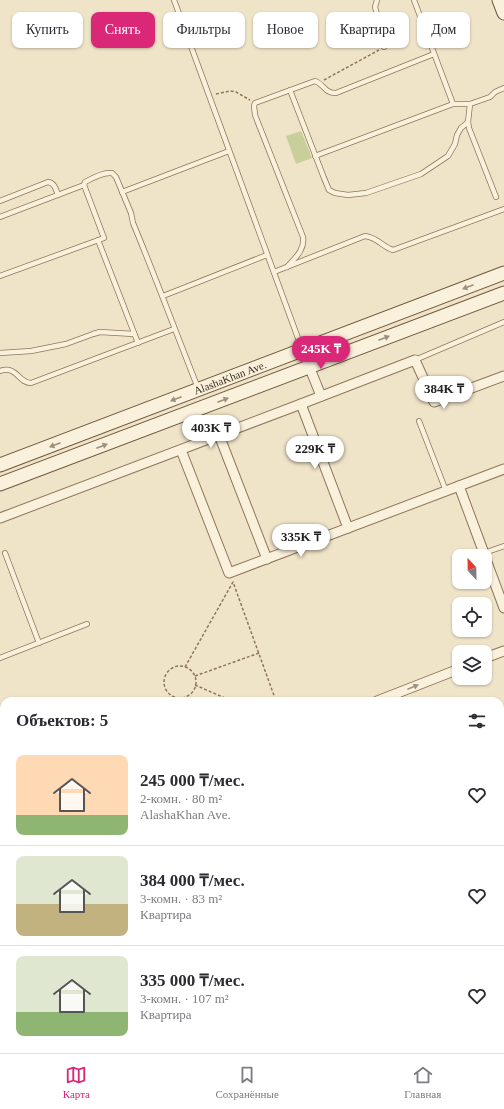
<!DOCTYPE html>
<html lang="ru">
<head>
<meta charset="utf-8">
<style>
  body { margin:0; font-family:Georgia,serif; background:#f2f2f3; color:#2b2b33; height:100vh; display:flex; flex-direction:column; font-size:15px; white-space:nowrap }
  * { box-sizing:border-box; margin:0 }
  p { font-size:13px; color:#7c7c81 }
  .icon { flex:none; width:22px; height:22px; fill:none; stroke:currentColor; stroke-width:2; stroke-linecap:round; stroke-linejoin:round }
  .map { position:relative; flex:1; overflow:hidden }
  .sheet { position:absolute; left:0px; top:697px; width:504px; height:356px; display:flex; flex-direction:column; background:#fff; border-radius:12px 12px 0 0; box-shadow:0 1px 3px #0004 }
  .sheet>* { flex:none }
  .banner { position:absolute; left:12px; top:12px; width:480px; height:36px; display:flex; gap:8px }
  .needle { width:26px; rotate:338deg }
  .controls { position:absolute; left:452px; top:549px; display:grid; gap:8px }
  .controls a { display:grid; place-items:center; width:40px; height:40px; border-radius:8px; background:#fff; box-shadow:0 1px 3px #0004; font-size:20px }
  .price { position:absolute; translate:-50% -34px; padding:0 9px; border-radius:14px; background:#fff; color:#222; font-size:13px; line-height:26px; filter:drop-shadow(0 1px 2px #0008) }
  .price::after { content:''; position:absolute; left:50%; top:24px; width:12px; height:9px; margin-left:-6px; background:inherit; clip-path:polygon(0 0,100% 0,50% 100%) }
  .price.active { background:#db2777; color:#fff }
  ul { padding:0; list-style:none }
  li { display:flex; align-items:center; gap:12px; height:100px; padding:0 16px }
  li+li { border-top:1px solid #e1e1e2 }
  li span { display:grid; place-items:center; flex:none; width:112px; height:80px; border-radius:8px; color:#555 }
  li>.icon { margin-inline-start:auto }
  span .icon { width:48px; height:48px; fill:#fffc; stroke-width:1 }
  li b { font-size:17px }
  h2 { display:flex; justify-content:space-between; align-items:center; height:48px; padding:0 16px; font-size:17px }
  .chip { padding:0 14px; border-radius:8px; background:#fff; box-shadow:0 1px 3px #0004; font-size:14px; line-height:36px }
  .chip.active { background:#db2777; color:#fff }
  .tabs { display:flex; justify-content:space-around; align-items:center; height:56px; border-top:1px solid #e1e1e2; background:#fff; font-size:11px; color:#7c7c81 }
  .tabs a { display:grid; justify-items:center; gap:2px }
  .tabs .active { color:#db2777 }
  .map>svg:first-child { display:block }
  .green { fill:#c9cf9b }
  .park { fill:url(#park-dots) }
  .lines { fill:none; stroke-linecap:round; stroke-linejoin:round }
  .lane-casing { stroke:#8d765c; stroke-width:6 }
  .street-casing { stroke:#8d765c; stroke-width:11 }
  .secondary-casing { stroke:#6f573f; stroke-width:15 }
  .path { stroke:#8d765c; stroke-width:1.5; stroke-dasharray:3 2; stroke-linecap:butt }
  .lane { stroke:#faf1dc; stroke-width:4.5 }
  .street { stroke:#faf1dc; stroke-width:9 }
  .secondary { stroke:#faf1dc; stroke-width:13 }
  .oneway { fill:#9c907e }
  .labels { text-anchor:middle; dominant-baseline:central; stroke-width:4; stroke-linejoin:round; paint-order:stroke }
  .street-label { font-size:11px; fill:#3d2e20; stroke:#f7eed8 }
</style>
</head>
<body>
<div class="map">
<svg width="504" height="1053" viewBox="0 0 504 1053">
  <defs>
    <pattern id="park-dots" width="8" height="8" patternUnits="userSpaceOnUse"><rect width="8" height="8" fill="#c9cf9b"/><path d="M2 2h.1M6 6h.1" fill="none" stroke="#aeb285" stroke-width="1.8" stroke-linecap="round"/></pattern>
  </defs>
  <rect width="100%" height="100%" fill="#f0e4c8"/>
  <!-- green -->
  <polygon class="green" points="301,131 312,158 296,164 286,136"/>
  <!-- park -->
  <polygon class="park" points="504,960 504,1053 261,1053 272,1049 500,1049 500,962"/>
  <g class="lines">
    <defs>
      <g id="lane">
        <polyline points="174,0 302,349"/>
        <polyline points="377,0 375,7 383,36 384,47"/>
        <polyline points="414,0 453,104 470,104"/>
        <polyline points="290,90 324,178 329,190 335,193 348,195 366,193 421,174 448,156 455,144 457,135 461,128 468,122"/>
        <polyline points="315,156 453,104"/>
        <polyline points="122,192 229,151"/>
        <polyline points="496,197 469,128 468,122 470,104 490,97 495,92 504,88"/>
        <path d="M0,201L48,182C55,183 56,190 58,195"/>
        <polyline points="0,217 84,185"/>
        <polyline points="98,240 138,343"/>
        <path d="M287,267C295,258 305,250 303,237L255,115L254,106L255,103L315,81C324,84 324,93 336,93L434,54"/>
        <path d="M274,272L365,236C379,238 382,247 393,250L504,209"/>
        <path d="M0,276L104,238L84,185L85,182C92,178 104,172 112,173L116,177L131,213L133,223C156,278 176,333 198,388"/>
        <polyline points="163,296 267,255"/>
        <polyline points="0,353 31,351 66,344 93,334 100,332 134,334"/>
        <polyline points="415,360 504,322"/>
        <path d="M0,371C17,365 18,383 31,383L174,329"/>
        <polyline points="419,421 446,491"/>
        <polyline points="5,553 39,643"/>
        <polyline points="484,553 504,546"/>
        <polyline points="0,658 87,624"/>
        <polyline points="397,693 400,701"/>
        <polyline points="500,892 502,898"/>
        <polyline points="0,950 4,954"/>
        <polyline points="0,977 4,975"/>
        <polyline points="49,1049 51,1053"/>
        <polyline points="163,1049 165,1053"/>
        <polyline points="79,1053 81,1050 86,1049"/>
      </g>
      <g id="street">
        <polyline points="303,351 321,396"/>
        <polyline points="301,404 348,528"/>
        <polyline points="219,435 267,559"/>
        <polyline points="181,450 229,573 504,469"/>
        <polyline points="459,486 485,556"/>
        <polyline points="0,518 301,404 415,360 434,402 504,376"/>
        <polyline points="485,557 504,608"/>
        <polyline points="485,658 504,651"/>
        <polyline points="377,701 459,669"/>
        <polyline points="0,844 4,842"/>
      </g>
      <g id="secondary">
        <polyline points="499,0 504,13"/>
        <path id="s1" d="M0,465L504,273"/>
        <polyline points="0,484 504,293"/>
        <polyline points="500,951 504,949"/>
        <polyline points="236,1053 247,1049"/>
      </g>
    </defs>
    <!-- lane casing -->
    <use href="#lane" class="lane-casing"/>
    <!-- street casing -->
    <use href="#street" class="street-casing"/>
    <!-- secondary casing -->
    <use href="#secondary" class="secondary-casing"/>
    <!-- path -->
    <g class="path">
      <polyline points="324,80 379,50"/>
      <polyline points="216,94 230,91 236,92 250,100"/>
      <circle cx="180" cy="682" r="16"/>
      <polyline points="185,667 233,582 276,701"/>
      <polyline points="195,676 259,653"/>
      <polyline points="195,685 232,701"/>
      <polyline points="500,974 504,973"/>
      <polyline points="500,1005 504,1003"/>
      <polyline points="500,1017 504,1016"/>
      <polyline points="500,1045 504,1044"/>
      <polyline points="364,1049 365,1053"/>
      <polyline points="292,1053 302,1049"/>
      <polyline points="351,1053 354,1049"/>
      <polyline points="374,1053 384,1049"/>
      <polyline points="407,1053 418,1049"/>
      <polyline points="479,1053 490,1049"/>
    </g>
    <!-- lane -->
    <use href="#lane" class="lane"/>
    <!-- street -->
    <use href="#street" class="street"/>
    <!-- secondary -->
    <use href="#secondary" class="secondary"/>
  </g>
  <!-- one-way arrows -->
  <defs><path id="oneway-solid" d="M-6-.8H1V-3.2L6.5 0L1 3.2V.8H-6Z"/></defs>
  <g class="oneway">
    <use href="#oneway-solid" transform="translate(468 287) rotate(159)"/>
    <use href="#oneway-solid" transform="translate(384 338) rotate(-21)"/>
    <use href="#oneway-solid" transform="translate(176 399) rotate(159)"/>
    <use href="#oneway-solid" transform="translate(223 400) rotate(-21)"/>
    <use href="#oneway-solid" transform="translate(55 445) rotate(159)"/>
    <use href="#oneway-solid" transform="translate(102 446) rotate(-21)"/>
    <use href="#oneway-solid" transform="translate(413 687) rotate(-22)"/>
  </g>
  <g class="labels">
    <!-- street labels -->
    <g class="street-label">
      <text stroke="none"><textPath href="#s1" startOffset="246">AlashaKhan Ave.</textPath></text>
    </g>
  </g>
</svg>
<div class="controls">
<a><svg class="needle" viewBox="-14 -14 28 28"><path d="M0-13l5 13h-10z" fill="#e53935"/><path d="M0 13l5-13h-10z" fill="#7c7c81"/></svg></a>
<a><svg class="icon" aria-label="locate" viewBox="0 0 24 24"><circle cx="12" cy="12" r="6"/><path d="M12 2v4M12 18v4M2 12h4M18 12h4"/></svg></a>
<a><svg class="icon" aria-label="layers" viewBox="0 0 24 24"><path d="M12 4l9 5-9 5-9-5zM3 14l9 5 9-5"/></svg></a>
</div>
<b class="price active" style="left:321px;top:370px">245K ₸</b>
<b class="price" style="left:444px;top:410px">384K ₸</b>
<b class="price" style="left:211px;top:449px">403K ₸</b>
<b class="price" style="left:315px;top:470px">229K ₸</b>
<b class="price" style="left:301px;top:558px">335K ₸</b>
<div class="banner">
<a class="chip">Купить</a>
<a class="chip active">Снять</a>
<a class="chip">Фильтры</a>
<a class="chip">Новое</a>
<a class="chip">Квартира</a>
<a class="chip">Дом</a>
</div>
<section class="sheet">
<h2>Объектов: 5<svg class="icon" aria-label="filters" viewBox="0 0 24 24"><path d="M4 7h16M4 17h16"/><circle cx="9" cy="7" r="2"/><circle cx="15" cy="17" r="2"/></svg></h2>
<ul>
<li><span style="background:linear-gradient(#ffd9b3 75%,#8fb573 0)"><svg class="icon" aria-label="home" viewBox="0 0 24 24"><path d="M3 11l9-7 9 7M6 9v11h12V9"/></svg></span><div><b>245 000 ₸/мес.</b><p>2-комн. · 80 m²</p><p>AlashaKhan Ave.</p></div><svg class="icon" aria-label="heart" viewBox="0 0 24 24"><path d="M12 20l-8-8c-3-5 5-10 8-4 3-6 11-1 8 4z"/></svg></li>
<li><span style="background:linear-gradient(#dfe7d0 60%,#c2b280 0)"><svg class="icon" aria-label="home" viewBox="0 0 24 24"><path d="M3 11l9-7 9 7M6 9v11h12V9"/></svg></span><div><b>384 000 ₸/мес.</b><p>3-комн. · 83 m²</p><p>Квартира</p></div><svg class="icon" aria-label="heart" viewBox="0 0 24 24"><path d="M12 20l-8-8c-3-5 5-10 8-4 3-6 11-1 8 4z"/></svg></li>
<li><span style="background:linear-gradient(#dfe7d0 70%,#8fb573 0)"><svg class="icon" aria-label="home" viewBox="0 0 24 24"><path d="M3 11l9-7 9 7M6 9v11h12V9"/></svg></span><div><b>335 000 ₸/мес.</b><p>3-комн. · 107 m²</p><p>Квартира</p></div><svg class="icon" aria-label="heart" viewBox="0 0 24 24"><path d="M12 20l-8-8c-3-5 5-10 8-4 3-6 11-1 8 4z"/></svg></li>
</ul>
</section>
</div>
<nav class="tabs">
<a class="active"><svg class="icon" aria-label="map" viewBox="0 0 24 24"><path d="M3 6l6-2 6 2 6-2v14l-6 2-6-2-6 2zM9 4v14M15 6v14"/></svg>Карта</a>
<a><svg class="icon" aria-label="saved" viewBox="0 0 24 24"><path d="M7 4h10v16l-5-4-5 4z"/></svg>Сохранённые</a>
<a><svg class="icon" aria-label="home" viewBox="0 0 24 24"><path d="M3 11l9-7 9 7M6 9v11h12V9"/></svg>Главная</a>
</nav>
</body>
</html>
